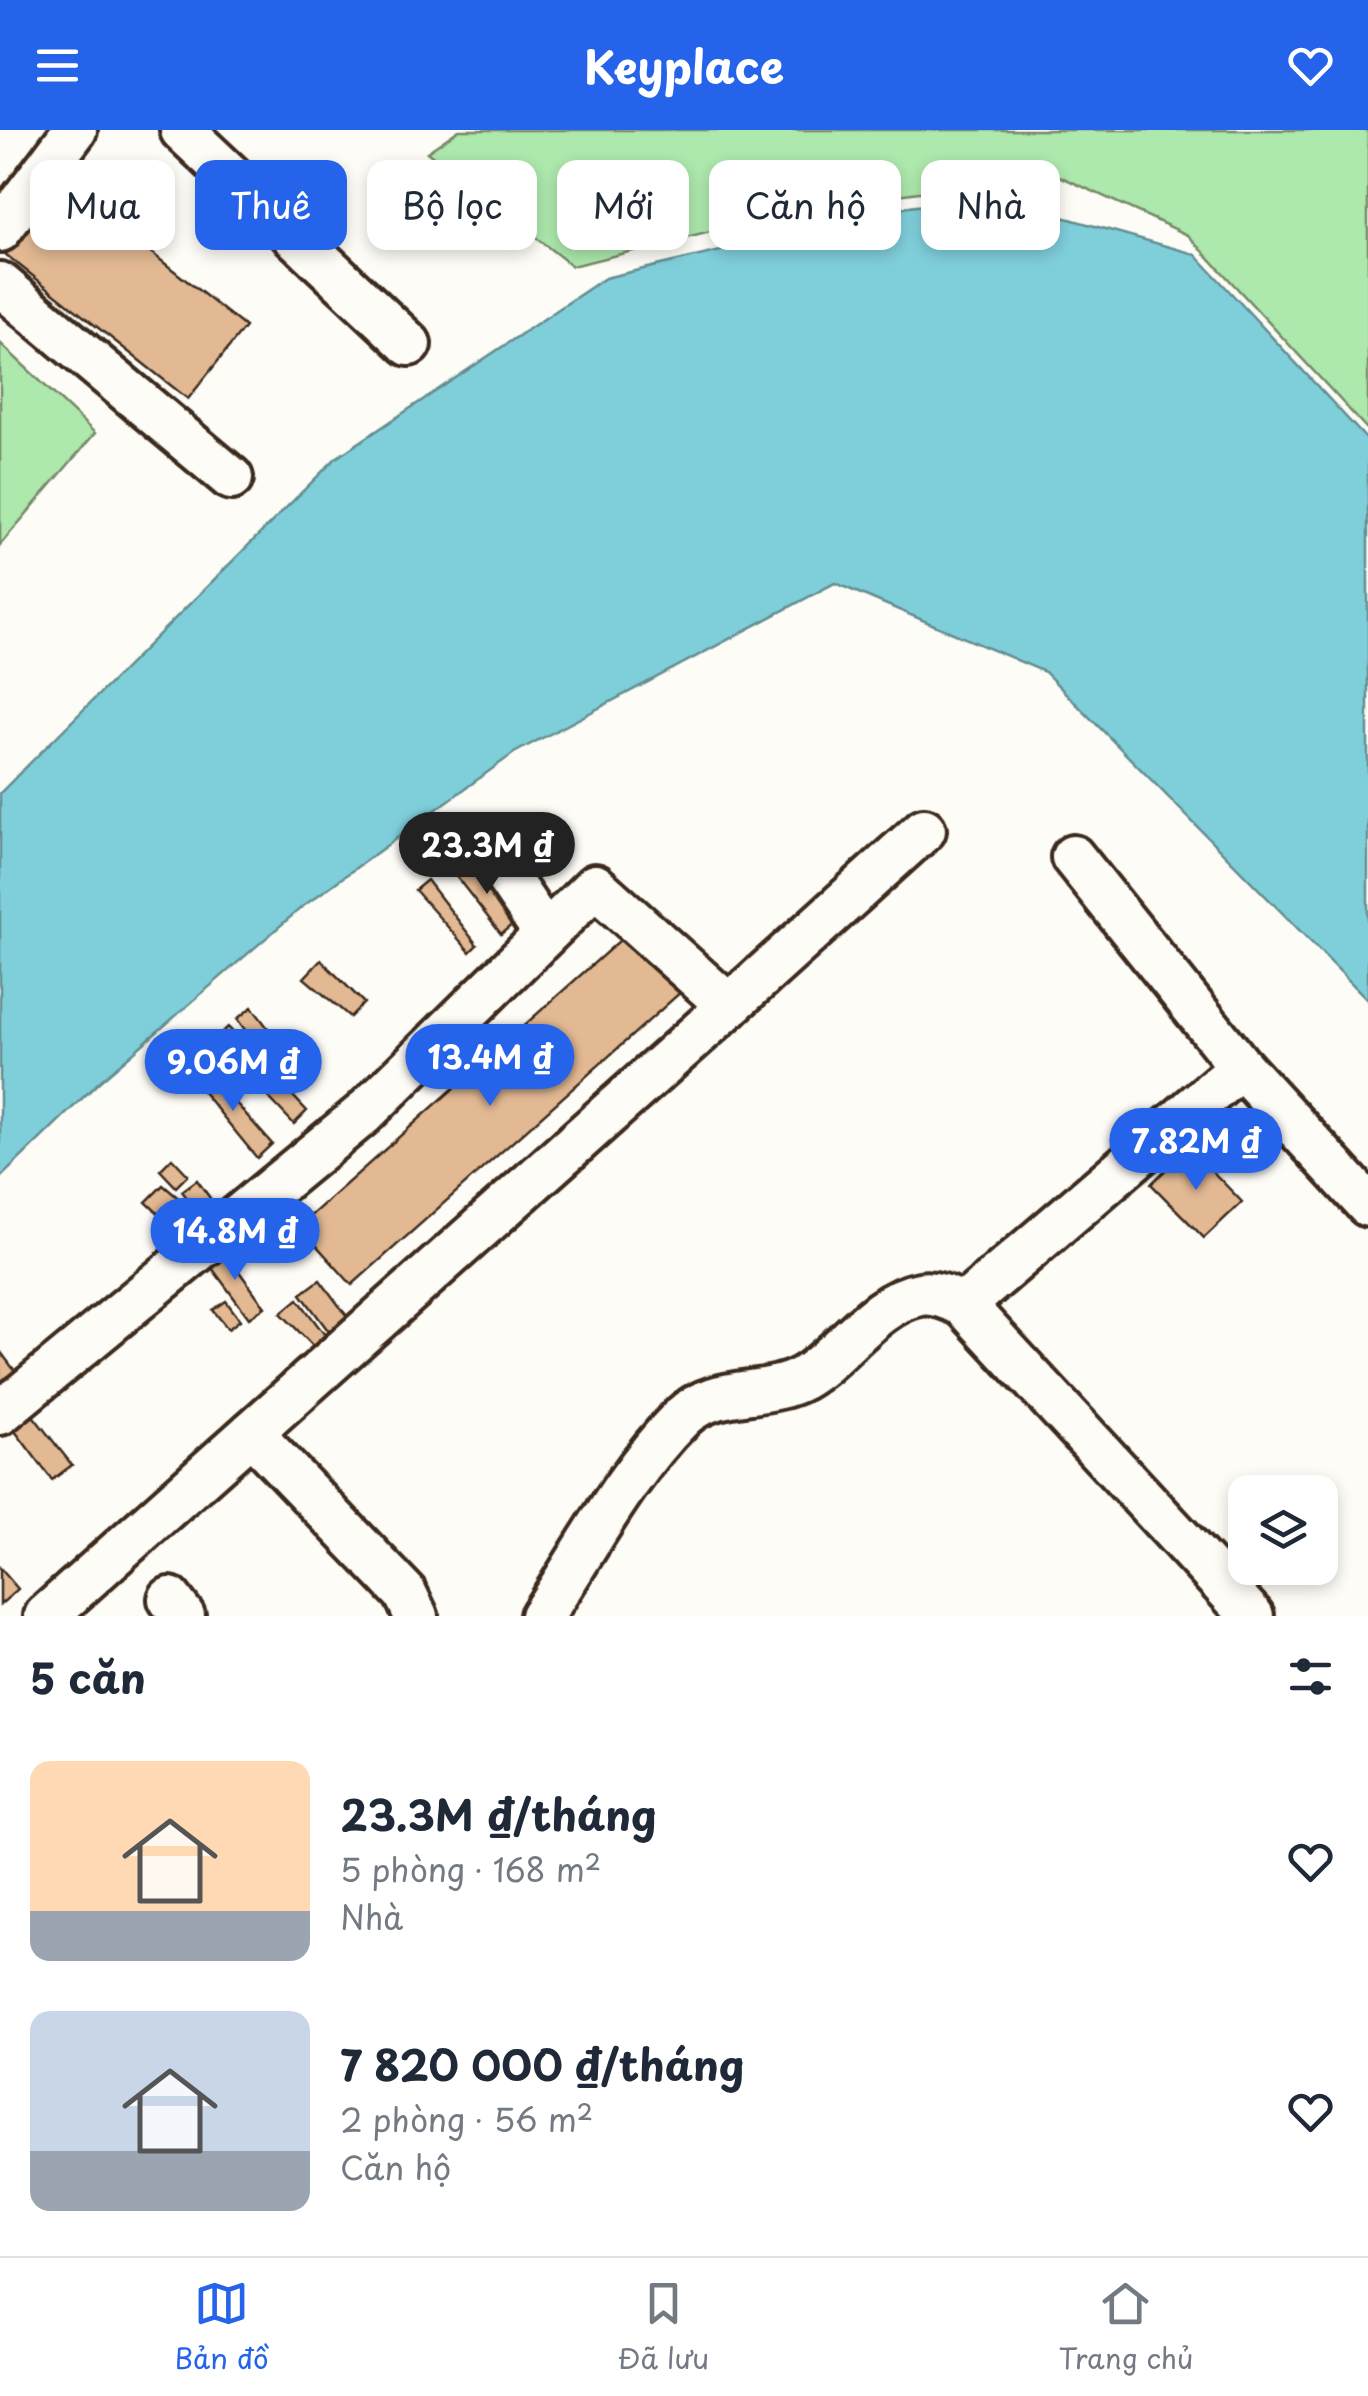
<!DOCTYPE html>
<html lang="vi">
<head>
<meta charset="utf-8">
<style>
  body { margin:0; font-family:"Playpen Sans",sans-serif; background:#f2f2f3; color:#1f2937; height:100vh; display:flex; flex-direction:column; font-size:38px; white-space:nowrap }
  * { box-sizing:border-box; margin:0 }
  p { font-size:32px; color:#747a83 }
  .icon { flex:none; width:55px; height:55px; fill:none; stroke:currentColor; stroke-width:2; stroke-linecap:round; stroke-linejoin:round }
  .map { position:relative; height:1486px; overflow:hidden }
  .drawer { display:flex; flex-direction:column; background:#fff; flex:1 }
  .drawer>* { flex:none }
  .guide { position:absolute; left:30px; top:30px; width:1310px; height:90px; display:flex; gap:20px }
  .tools { position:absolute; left:1228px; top:1345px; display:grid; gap:20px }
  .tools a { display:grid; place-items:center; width:110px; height:110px; border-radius:20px; background:#fff; box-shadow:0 5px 15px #0003; font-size:50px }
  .price { position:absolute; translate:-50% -85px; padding:0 22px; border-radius:35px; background:#2563eb; color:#fff; font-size:32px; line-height:65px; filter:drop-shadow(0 2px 5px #0008) }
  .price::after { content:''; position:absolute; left:50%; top:60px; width:30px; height:22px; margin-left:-15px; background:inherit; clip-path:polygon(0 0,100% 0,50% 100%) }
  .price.selected { background:#222; color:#fff }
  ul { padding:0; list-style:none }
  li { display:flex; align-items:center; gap:30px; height:250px; padding:0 30px }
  li span { display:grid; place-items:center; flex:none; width:280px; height:200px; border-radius:20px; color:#555 }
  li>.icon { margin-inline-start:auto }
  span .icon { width:120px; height:120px; fill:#fffc; stroke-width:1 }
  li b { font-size:42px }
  h2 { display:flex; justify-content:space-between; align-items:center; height:120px; padding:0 30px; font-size:42px }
  .pill { padding:0 35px; border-radius:20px; background:#fff; box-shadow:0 5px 15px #0003; font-size:35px; line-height:90px }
  .pill.selected { background:#2563eb; color:#fff }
  header { display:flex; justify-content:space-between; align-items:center; height:130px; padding:0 30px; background:#2563eb; color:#fff; font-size:45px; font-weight:700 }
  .dock { display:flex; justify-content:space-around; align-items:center; height:140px; border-top:2px solid #e0e1e3; background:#fff; font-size:28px; color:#747a83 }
  .dock a { display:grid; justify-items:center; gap:5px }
  .dock .selected { color:#2563eb }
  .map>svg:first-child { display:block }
  .green { fill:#ade8ad; stroke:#748966; stroke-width:2.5 }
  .water { fill:#7fcfdb; stroke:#648d8f; stroke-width:2.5 }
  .building { fill:#e2b993; stroke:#3b2a1e; stroke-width:2.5 }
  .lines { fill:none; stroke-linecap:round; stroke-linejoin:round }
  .minor-casing { stroke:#3b2a1e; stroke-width:50 }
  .minor { stroke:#fdfcf7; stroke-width:42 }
</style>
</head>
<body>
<header><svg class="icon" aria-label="menu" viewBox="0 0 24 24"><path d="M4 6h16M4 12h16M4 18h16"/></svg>Keyplace<svg class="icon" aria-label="heart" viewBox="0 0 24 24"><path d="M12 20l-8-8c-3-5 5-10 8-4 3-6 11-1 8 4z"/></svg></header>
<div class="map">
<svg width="1368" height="1486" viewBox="0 0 1368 1486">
  <rect width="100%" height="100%" fill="#fdfcf7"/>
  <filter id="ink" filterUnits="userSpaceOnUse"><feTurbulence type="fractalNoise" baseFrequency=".01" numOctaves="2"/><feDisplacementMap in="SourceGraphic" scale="20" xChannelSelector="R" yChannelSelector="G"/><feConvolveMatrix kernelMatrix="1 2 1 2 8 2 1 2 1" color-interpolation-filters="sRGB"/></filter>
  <g filter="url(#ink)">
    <!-- green -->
    <g class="green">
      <polygon points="459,0 1368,0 1368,300 1188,105 1053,43 813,77 572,136 427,22"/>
      <polygon points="0,213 95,303 0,415"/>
    </g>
    <!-- water -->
    <polygon class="water" points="991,67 1195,124 1368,311 1368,870 1045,542 835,453 514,623 302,777 99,952 0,1048 0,663 336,328 605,148 908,77"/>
    <!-- building -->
    <g class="building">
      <polygon points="56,47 245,197 188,269 0,120"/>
      <polygon points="474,731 519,789 501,804 455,745"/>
      <polygon points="427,750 477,815 470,822 415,760"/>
      <polygon points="629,802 682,861 352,1155 299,1096"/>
      <polygon points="321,830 364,873 350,887 304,848"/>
      <polygon points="252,877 292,930 276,942 237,889"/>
      <polygon points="228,897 307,981 294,994 214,910"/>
      <polygon points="206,939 272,1014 257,1028 194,951"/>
      <polygon points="1247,984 1261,999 1217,1041 1202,1026"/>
      <polygon points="1189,1017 1242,1072 1204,1108 1151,1054"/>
      <polygon points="172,1028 188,1045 176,1057 160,1040"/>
      <polygon points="197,1050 215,1075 200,1086 182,1061"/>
      <polygon points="163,1055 200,1086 179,1103 146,1072"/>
      <polygon points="222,1118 265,1177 249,1188 206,1130"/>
      <polygon points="320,1150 352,1193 333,1207 301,1164"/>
      <polygon points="298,1169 325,1205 313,1216 281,1183"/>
      <polygon points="226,1171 240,1190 228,1199 213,1180"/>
      <polygon points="0,1221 15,1241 0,1253"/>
      <polygon points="31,1283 72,1335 52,1350 12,1297"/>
      <polygon points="0,1438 18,1459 0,1475"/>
    </g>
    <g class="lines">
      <defs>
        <g id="minor">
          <polyline points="182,0 409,214"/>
          <polyline points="0,100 75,0"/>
          <polyline points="0,154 231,348"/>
          <polyline points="483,712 545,803"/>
          <polyline points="1073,727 1241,937 1368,1075"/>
          <polyline points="729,876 924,700"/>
          <polyline points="964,1175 1241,937"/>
          <polyline points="0,1283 363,984 595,756 729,876 46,1486"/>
          <polyline points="251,1303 405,1463 416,1486"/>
          <polyline points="170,1469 183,1486"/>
          <path d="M542,1486C586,1420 625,1344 682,1287C715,1255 765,1269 803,1248C841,1226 875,1172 920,1164C935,1161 950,1169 964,1175L1252,1486"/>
        </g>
      </defs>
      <!-- minor casing -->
      <use href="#minor" class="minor-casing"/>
      <!-- minor -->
      <use href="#minor" class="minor"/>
    </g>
  </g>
</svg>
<div class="tools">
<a><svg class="icon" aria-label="layers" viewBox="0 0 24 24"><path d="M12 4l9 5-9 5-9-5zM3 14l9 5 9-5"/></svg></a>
</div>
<b class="price selected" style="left:487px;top:767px">23.3M ₫</b>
<b class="price" style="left:490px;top:979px">13.4M ₫</b>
<b class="price" style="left:233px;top:984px">9.06M ₫</b>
<b class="price" style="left:1196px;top:1063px">7.82M ₫</b>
<b class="price" style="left:235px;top:1153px">14.8M ₫</b>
<div class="guide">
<a class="pill">Mua</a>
<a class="pill selected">Thuê</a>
<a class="pill">Bộ lọc</a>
<a class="pill">Mới</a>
<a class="pill">Căn hộ</a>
<a class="pill">Nhà</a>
</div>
</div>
<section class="drawer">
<h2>5 căn<svg class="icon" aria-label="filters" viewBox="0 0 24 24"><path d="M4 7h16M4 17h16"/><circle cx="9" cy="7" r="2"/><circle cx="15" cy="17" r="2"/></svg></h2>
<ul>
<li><span style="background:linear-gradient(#ffd9b3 75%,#9aa5b1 0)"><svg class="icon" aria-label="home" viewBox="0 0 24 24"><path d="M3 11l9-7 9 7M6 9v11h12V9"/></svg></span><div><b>23.3M ₫/tháng</b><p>5 phòng · 168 m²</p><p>Nhà</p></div><svg class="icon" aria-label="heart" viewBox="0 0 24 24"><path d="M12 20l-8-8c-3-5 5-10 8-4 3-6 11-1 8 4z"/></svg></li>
<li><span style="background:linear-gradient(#c9d6e8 70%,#9aa5b1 0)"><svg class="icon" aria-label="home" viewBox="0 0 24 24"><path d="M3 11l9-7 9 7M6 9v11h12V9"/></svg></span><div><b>7 820 000 ₫/tháng</b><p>2 phòng · 56 m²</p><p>Căn hộ</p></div><svg class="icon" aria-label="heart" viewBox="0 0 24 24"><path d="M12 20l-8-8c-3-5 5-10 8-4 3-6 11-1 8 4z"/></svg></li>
</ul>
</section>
<nav class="dock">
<a class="selected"><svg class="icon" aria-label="map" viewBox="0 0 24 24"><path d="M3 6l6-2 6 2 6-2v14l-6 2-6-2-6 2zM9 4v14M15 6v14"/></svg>Bản đồ</a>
<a><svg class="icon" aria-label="saved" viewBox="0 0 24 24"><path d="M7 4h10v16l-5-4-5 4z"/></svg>Đã lưu</a>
<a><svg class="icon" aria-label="home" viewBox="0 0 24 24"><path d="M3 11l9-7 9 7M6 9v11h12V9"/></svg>Trang chủ</a>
</nav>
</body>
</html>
